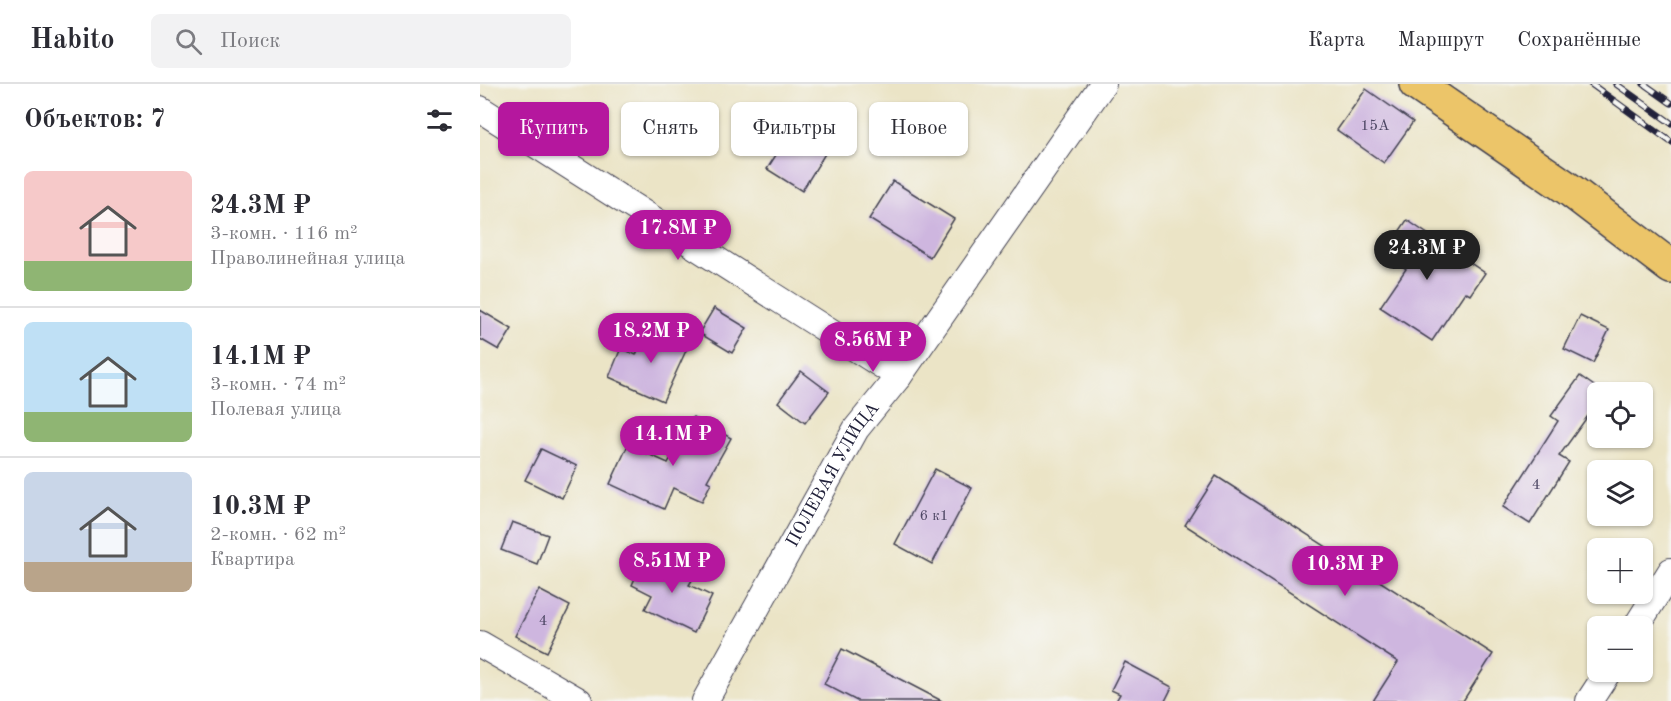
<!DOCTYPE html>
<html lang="ru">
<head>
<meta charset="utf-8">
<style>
  body { margin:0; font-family:"Old Standard TT",serif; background:#f2f2f3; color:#2b2b33; height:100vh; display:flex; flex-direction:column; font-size:22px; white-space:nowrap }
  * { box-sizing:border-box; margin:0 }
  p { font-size:20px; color:#7c7c81 }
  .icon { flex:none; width:33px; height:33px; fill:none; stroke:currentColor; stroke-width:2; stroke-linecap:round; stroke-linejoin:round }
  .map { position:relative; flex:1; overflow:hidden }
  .details { display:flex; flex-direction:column; background:#fff; width:480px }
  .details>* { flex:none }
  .top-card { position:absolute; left:18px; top:18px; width:570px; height:54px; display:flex; gap:12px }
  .tools { position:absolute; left:1107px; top:298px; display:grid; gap:12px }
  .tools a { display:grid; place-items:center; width:66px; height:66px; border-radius:9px; background:#fff; box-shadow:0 2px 4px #0004; font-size:30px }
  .price { position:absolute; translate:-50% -51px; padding:0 14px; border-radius:21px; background:#b5179e; color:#fff; font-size:20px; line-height:39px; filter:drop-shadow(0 2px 3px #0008) }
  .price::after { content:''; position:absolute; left:50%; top:36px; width:18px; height:14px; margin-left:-9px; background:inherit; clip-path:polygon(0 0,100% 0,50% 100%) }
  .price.on { background:#222; color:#fff }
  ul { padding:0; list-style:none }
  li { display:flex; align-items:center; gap:18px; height:150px; padding:0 24px }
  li+li { border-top:2px solid #e1e1e2 }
  li span { display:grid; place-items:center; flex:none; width:168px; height:120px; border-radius:9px; color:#555 }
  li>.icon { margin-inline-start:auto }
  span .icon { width:72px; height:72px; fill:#fffc; stroke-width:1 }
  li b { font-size:26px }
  h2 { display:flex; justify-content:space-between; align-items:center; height:72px; padding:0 24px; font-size:26px }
  .tag { padding:0 21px; border-radius:9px; background:#fff; box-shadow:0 2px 4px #0004; font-size:21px; line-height:54px }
  .tag.on { background:#b5179e; color:#fff }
  header { display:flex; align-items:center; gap:36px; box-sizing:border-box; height:84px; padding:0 30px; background:#fff; border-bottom:2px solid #e1e1e2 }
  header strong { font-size:28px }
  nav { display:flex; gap:33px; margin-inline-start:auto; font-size:21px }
  .search { width:420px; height:54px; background:#f2f2f3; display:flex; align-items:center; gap:15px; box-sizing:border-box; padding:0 21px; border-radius:9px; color:#7c7c81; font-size:22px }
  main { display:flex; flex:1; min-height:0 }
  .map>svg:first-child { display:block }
  .building { fill:#ceb6df }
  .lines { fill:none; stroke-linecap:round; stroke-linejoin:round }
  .minor-casing { stroke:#403f50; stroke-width:28 }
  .major-casing { stroke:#403f50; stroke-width:36 }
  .minor { stroke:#fff; stroke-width:26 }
  .major { stroke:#ecc569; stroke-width:33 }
  .rail-casing { stroke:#22223b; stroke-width:7 }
  .rail { stroke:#f6f6f2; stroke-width:4.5; stroke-dasharray:14; stroke-linecap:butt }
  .labels { text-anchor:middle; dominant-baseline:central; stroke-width:5; stroke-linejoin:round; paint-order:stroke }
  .number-label { font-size:15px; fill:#4d4764 }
  .street-label { font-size:18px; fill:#22223b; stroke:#f6f6f2 }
</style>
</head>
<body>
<header>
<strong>Habito</strong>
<div class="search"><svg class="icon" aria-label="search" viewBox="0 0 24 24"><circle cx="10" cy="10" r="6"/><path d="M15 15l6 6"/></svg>Поиск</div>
<nav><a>Карта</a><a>Маршрут</a><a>Сохранённые</a></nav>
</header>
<main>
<section class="details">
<h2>Объектов: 7<svg class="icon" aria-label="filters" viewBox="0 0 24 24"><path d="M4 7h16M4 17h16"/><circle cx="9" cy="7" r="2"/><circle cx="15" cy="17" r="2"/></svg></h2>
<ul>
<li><span style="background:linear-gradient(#f6c9c9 75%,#8fb573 0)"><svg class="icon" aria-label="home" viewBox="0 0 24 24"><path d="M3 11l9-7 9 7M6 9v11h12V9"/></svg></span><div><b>24.3M ₽</b><p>3-комн. · 116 m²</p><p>Праволинейная улица</p></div></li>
<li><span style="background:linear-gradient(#bfe0f5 75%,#8fb573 0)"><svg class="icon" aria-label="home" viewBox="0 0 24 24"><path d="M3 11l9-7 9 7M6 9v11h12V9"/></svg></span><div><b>14.1M ₽</b><p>3-комн. · 74 m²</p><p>Полевая улица</p></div></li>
<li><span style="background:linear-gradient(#c9d6e8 75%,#b9a48a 0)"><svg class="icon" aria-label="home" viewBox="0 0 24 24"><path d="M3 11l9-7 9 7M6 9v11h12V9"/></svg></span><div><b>10.3M ₽</b><p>2-комн. · 62 m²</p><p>Квартира</p></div></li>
</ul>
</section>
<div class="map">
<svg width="1191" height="617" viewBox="0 0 1191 617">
  <rect width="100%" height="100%" fill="#f6f6f2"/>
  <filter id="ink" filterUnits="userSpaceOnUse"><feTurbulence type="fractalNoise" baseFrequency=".0167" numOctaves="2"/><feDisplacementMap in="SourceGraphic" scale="12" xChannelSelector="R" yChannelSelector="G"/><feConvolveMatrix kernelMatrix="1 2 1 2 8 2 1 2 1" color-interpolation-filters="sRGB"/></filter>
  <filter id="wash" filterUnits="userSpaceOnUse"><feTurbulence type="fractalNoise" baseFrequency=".008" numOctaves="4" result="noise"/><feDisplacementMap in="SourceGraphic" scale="24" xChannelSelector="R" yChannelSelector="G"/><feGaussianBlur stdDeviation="1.35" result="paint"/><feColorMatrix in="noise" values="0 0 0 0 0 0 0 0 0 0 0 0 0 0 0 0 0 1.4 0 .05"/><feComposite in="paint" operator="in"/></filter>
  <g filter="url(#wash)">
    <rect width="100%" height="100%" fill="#ebe4c6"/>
    <g id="blocks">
      <!-- building -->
      <g class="building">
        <polygon points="886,5 933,38 904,79 857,46"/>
        <polygon points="317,38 351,60 322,107 287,85"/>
        <polygon points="413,97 474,135 450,173 389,135"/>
        <polygon points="927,136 1005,189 990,211 985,208 952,257 900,223 926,185 904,170"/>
        <polygon points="234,224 267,244 252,269 219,249"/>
        <polygon points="0,226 32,245 19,266 0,255"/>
        <polygon points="1100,232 1129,246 1113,279 1084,265"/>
        <polygon points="168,242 209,260 183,317 129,293 141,264 156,271"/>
        <polygon points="321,287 349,308 325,339 298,318"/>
        <polygon points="1100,292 1124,309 1118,309 1118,318 1079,372 1089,378 1050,440 1023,423 1078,337 1071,332"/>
        <polygon points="213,333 251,354 227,397 231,399 222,417 193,404 184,425 130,400 148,361 188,379"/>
        <polygon points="61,365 97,382 82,414 45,396"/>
        <polygon points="455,385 492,404 452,480 415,460"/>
        <polygon points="736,392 1013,570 983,617 893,617 918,578 705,441"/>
        <polygon points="32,438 68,451 57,480 21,466"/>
        <polygon points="166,470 214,493 209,501 232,512 214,549 165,525 172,511 152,501"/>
        <polygon points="59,506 90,522 67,568 35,552"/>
        <polygon points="362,565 462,617 377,617 344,600"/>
        <polygon points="645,578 692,603 685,617 636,617 640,610 631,606"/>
      </g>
    </g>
  </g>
  <g filter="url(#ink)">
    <use href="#blocks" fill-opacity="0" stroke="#403f50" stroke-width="1.5"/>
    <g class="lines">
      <defs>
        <g id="minor">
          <polyline points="0,25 419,292"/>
          <polyline points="1156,543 1191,487"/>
          <polyline points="0,560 99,617"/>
          <path id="s1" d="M225,617L376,345L419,292L623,0"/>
          <polyline points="1109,617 1128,588"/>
        </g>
        <polyline id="major" points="936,0 1090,106 1191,183"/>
      </defs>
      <!-- minor casing -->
      <use href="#minor" class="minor-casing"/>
      <!-- major casing -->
      <use href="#major" class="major-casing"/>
      <!-- minor -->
      <use href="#minor" class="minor"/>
      <!-- major -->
      <use href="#major" class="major"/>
      <defs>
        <g id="rail">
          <polyline points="1111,0 1191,58"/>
          <polyline points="1136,0 1191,39"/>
          <polyline points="1164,0 1191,19"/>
        </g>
      </defs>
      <!-- rail casing -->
      <use href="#rail" class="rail-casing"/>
      <!-- rail -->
      <use href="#rail" class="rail"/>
    </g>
  </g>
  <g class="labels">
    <!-- number labels -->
    <g class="number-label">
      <text x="895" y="42">15А</text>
      <text x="1056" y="401">4</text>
      <text x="454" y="432">6 к1</text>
      <text x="63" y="537">4</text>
    </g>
    <!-- street labels -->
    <g class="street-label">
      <text stroke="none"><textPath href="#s1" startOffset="260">ПОЛЕВАЯ УЛИЦА</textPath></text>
    </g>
  </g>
</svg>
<div class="tools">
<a><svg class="icon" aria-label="locate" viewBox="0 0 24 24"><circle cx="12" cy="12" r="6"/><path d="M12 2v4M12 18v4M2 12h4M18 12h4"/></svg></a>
<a><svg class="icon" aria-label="layers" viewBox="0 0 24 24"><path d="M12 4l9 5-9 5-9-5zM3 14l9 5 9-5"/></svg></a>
<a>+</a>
<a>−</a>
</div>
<b class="price" style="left:198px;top:177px">17.8M ₽</b>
<b class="price on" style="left:947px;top:197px">24.3M ₽</b>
<b class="price" style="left:171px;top:280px">18.2M ₽</b>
<b class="price" style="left:393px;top:289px">8.56M ₽</b>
<b class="price" style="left:193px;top:383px">14.1M ₽</b>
<b class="price" style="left:192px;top:510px">8.51M ₽</b>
<b class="price" style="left:865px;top:513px">10.3M ₽</b>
<div class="top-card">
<a class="tag on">Купить</a>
<a class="tag">Снять</a>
<a class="tag">Фильтры</a>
<a class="tag">Новое</a>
</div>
</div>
</main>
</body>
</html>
